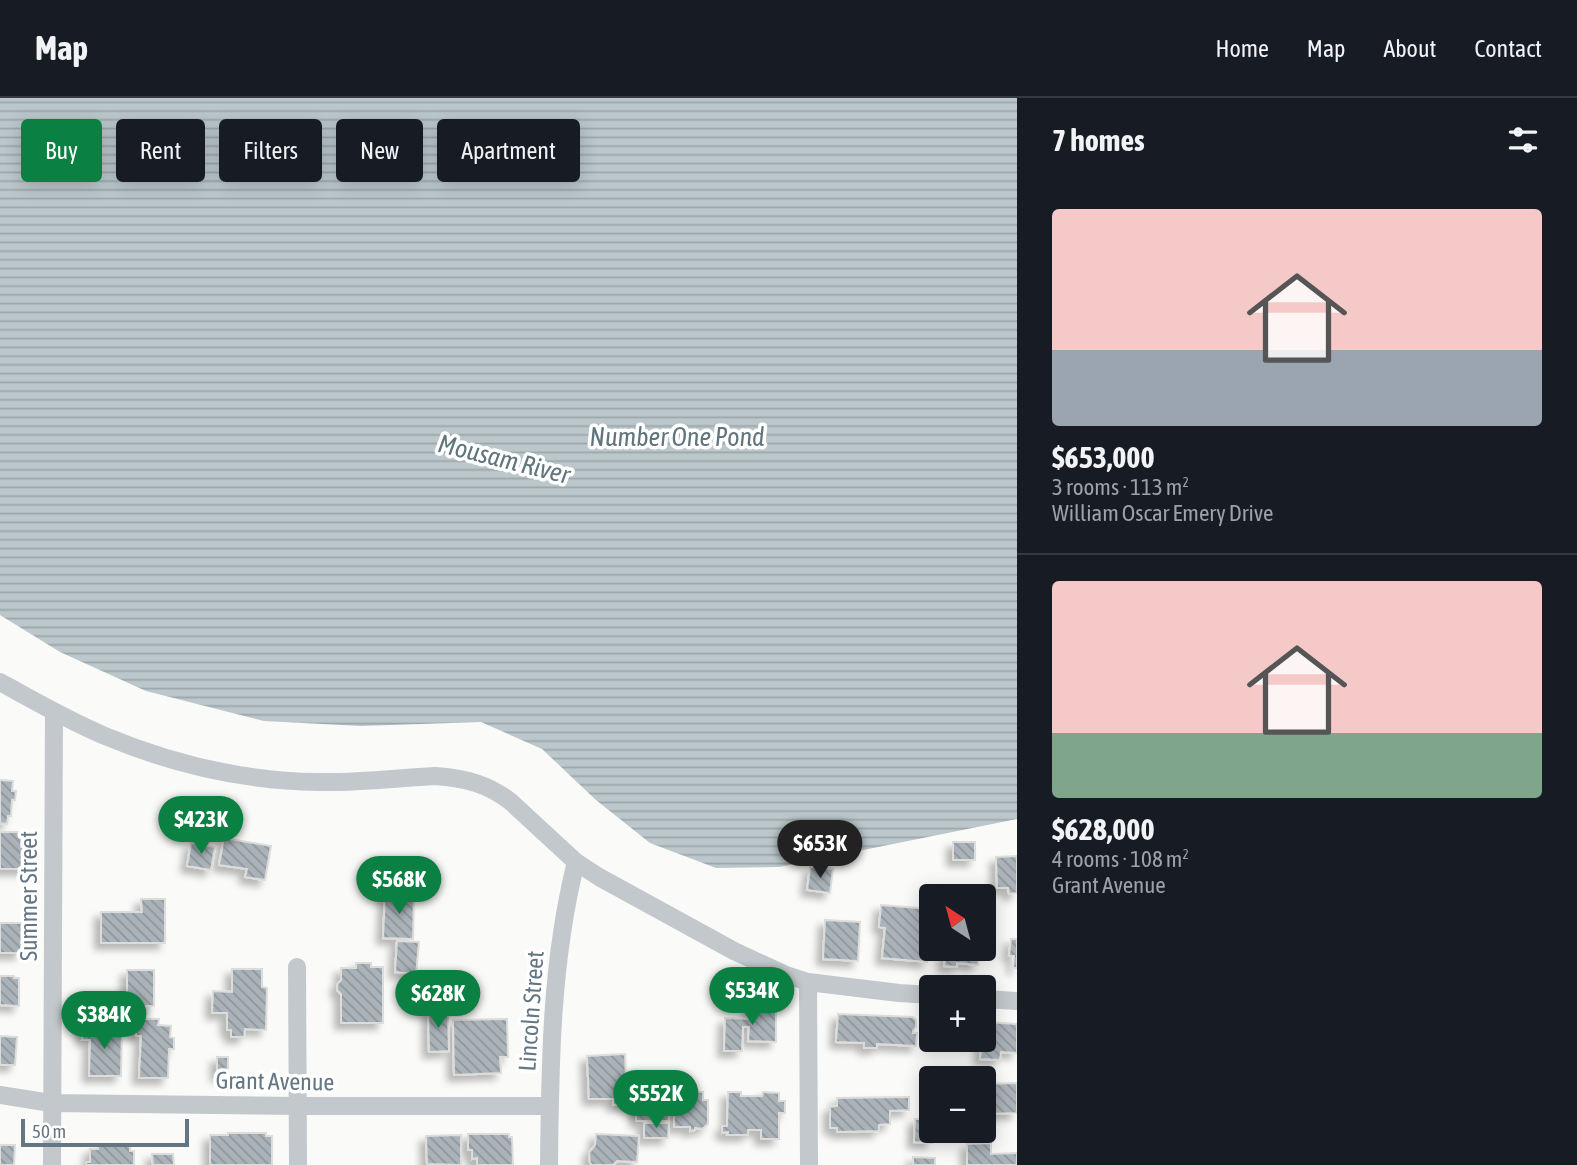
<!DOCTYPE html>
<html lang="en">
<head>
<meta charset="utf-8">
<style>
  body { margin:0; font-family:"Asap Condensed",sans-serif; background:#242831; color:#f1f3f6; height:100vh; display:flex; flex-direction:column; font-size:26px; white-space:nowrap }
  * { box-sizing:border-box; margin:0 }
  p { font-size:23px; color:#9ea1a6 }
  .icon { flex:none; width:38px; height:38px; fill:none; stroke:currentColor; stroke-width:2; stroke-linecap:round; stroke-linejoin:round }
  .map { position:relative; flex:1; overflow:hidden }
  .details { display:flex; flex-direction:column; background:#171b24; width:560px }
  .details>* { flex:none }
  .banner { position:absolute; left:21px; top:21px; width:665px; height:63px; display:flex; gap:14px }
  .needle { width:46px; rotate:324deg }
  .buttons { position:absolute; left:919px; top:786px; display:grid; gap:14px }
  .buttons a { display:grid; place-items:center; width:77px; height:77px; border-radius:7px; background:#171b24; box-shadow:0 4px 18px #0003; font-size:35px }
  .scale { position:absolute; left:21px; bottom:18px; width:168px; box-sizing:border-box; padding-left:7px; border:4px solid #657683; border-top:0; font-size:19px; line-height:24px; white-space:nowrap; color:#657683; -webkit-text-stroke:5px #fff; paint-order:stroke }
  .price { position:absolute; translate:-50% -60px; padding:0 16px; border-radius:24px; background:#0b8043; color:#fff; font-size:23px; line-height:46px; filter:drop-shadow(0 2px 4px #0008) }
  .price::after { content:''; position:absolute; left:50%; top:42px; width:21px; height:16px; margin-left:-10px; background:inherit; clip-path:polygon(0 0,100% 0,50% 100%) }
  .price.selected { background:#222; color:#fff }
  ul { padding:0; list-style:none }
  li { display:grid; align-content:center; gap:14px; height:371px; padding:0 35px }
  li+li { border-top:2px solid #363941 }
  li span { display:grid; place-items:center; height:217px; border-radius:7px; color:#555 }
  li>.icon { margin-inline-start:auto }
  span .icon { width:126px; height:126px; fill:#fffc; stroke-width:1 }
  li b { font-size:30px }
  h2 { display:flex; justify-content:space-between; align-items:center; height:84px; padding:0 35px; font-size:30px }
  .chip { padding:0 24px; border-radius:7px; background:#171b24; box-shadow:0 4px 18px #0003; font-size:24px; line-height:63px }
  .chip.selected { background:#0b8043; color:#fff }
  header { display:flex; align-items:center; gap:42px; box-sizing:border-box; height:98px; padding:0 35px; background:#171b24; border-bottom:2px solid #363941 }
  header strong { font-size:33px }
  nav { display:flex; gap:38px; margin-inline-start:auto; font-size:24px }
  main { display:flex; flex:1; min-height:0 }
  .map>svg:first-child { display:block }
  .water { fill:url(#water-rules) }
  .building { fill:url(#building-back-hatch); stroke:#dcdcda; stroke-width:2; filter:url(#shadow) }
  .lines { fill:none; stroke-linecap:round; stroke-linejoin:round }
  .minor { stroke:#c3c8cc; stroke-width:18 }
  .labels { text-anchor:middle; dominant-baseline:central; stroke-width:7; stroke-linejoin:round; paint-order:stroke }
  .street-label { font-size:24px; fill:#657683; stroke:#fff }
  .water-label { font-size:26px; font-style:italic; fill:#60757c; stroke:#fff }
</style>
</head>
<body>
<header>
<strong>Map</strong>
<nav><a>Home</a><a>Map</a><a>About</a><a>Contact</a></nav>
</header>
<main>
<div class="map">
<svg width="1017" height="1067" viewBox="0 0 1017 1067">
  <defs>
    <pattern id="water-rules" width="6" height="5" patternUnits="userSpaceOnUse" patternTransform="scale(1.75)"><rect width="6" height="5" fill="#bbc7cb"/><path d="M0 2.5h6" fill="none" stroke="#9ca6aa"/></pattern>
    <pattern id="building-back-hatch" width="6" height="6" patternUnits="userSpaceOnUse" patternTransform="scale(1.75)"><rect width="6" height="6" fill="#aab3b9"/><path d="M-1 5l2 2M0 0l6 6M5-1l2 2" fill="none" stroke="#8e969c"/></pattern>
    <filter id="shadow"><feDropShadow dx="-6" dy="6" stdDeviation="3.5" flood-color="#0004"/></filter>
  </defs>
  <rect width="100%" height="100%" fill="#fafaf8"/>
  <!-- water -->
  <polygon class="water" points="0,0 1017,0 1017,721 779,769 716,770 650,745 596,702 542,651 481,624 361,628 264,623 146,593 60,554 0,517"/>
  <!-- building -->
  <g class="building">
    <polygon points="0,682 13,683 12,693 16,693 15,702 12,702 11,718 8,718 7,726 0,725"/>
    <polygon points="0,734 22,734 21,749 28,749 27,771 0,771"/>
    <polygon points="224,740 271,748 265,782 245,779 247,771 219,767"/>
    <rect x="953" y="744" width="22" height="18"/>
    <polygon points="191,745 215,749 211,772 187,768"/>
    <polygon points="1017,758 1017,795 1009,796 1008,790 997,790 996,759"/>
    <polygon points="810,769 833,771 830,795 807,792"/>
    <polygon points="385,795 414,796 413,841 383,840"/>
    <polygon points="141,801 165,801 165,845 101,845 101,814 142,814"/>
    <polygon points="881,807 931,811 931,834 930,834 927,864 882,860 885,830 879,829"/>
    <polygon points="825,822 860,824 858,863 823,861"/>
    <polygon points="0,825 22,825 21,855 0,855"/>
    <polygon points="1011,841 1017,841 1017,870 1013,870 1014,858 1009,858"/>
    <polygon points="397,843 419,844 416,876 395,874"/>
    <polygon points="946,850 980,850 978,867 957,865 957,869 944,868"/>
    <polygon points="356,865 371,865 371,869 383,869 383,925 341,925 341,896 337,892 337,887 341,882 341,870 356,870"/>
    <polygon points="232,871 262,871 262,889 267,890 266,932 245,931 244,939 231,939 231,932 227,932 227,915 212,915 213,893 232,894"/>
    <rect x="127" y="872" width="27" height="36"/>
    <polygon points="0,878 14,878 14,880 19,880 19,908 0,907"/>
    <polygon points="756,903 770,903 770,911 776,911 776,944 748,943 749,929 743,929 742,953 724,953 725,920 749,921 749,918 747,918 748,913 749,913 750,911 756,911"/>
    <polygon points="428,911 448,911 449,953 429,954"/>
    <polygon points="838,916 913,919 916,922 916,929 913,933 913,935 917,935 916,948 877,946 877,950 864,950 864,945 836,944"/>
    <polygon points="141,921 159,921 158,927 171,928 170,939 174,940 174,951 169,951 168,980 139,980 141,938 136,938 136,928 140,928"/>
    <polygon points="507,921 508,959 500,959 501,975 454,977 453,922"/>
    <polygon points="984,924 1017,926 1017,955 1001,954 1000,962 980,961 982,942 984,942"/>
    <polygon points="83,929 122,930 121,978 89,978 90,942 82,942"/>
    <polygon points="0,938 17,939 15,967 0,967"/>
    <polygon points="625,956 627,1007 613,1007 613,1001 589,1001 587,958"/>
    <rect x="217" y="959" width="11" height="18"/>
    <polygon points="1017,985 1017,1015 986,1016 986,1013 984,1013 985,986"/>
    <polygon points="691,994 703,994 703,1002 708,1002 708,1026 702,1031 695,1030 695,1032 690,1033 690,1029 674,1029 674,1003 691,1003"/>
    <polygon points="728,994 741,994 741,998 762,998 763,994 779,995 779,1003 785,1003 785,1015 779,1015 779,1041 761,1041 761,1032 748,1032 748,1037 727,1037 728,1034 722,1035 722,1028 727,1028"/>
    <polygon points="909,999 909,1012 890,1013 890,1026 879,1027 879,1033 837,1034 837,1030 830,1030 830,1009 837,1008 837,1000"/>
    <polygon points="636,1000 669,1001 669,1023 636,1023"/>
    <polygon points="915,1021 931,1021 932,1045 914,1044"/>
    <polygon points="644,1025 669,1025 668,1040 644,1040"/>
    <polygon points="228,1035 266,1035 266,1038 272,1038 272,1067 210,1067 210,1037 228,1037"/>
    <polygon points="468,1036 509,1036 509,1039 512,1039 513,1067 477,1067 477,1060 472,1061 472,1052 468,1052"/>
    <polygon points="596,1036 639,1038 637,1064 617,1063 613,1067 592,1067 590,1065 589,1055 595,1047"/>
    <polygon points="461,1037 461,1067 427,1066 426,1038"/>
    <polygon points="991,1045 991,1056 1017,1055 1017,1067 967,1067 967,1046"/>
    <polygon points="0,1047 15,1047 14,1067 0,1067"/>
    <polygon points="98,1047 130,1047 130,1053 134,1053 134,1067 86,1067 86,1064 90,1064 90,1051 98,1051"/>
    <polygon points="152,1056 173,1056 174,1067 153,1067"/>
    <polygon points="913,1059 935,1060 935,1067 913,1067"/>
  </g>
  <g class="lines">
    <!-- minor -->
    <g class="minor">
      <path d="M0,584C34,603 69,623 105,638C172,666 244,683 318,684C357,685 396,680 435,678C465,680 488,686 511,704L576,764L599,779L734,853L786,877L808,884L899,895L931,897"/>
      <polyline points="297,869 298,1067"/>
      <polyline points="808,884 809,1067"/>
      <polyline points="984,901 1017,903"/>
      <polyline points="0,997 51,1005 297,1008 549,1008"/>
      <polyline points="52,1067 54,614"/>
      <path d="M549,1067C550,966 551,863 576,764"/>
    </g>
  </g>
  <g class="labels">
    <!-- street labels -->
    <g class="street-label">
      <text transform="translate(28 798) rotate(-90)">Summer Street</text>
      <text transform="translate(531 913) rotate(-86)">Lincoln Street</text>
      <text transform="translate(275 983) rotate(1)">Grant Avenue</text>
    </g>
    <!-- water labels -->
    <g class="water-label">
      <text x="677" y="339">Number One Pond</text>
      <text transform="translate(504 361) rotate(14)">Mousam River</text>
    </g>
  </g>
</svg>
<div class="buttons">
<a><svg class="needle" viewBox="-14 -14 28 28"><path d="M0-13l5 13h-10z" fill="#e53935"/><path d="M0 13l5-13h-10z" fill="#9ea1a6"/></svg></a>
<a>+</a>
<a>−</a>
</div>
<div class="scale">50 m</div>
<b class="price" style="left:201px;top:758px">$423K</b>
<b class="price selected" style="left:820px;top:782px">$653K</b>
<b class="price" style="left:399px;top:818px">$568K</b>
<b class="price" style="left:752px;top:929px">$534K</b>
<b class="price" style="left:438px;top:932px">$628K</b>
<b class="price" style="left:104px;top:953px">$384K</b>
<b class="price" style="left:656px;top:1032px">$552K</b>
<div class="banner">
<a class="chip selected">Buy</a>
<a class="chip">Rent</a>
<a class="chip">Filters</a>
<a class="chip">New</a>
<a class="chip">Apartment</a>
</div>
</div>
<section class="details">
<h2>7 homes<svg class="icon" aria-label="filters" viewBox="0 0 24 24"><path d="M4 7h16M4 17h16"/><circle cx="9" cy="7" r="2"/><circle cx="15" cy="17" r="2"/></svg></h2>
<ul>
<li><span style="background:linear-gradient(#f6c9c9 65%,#9aa5b1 0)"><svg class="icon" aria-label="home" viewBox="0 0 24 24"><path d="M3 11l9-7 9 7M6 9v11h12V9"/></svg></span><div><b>$653,000</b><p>3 rooms · 113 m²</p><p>William Oscar Emery Drive</p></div></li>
<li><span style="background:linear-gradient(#f6c9c9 70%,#7fa58c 0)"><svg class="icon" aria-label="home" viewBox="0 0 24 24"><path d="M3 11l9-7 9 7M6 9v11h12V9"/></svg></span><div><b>$628,000</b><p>4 rooms · 108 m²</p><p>Grant Avenue</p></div></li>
</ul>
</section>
</main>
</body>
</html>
